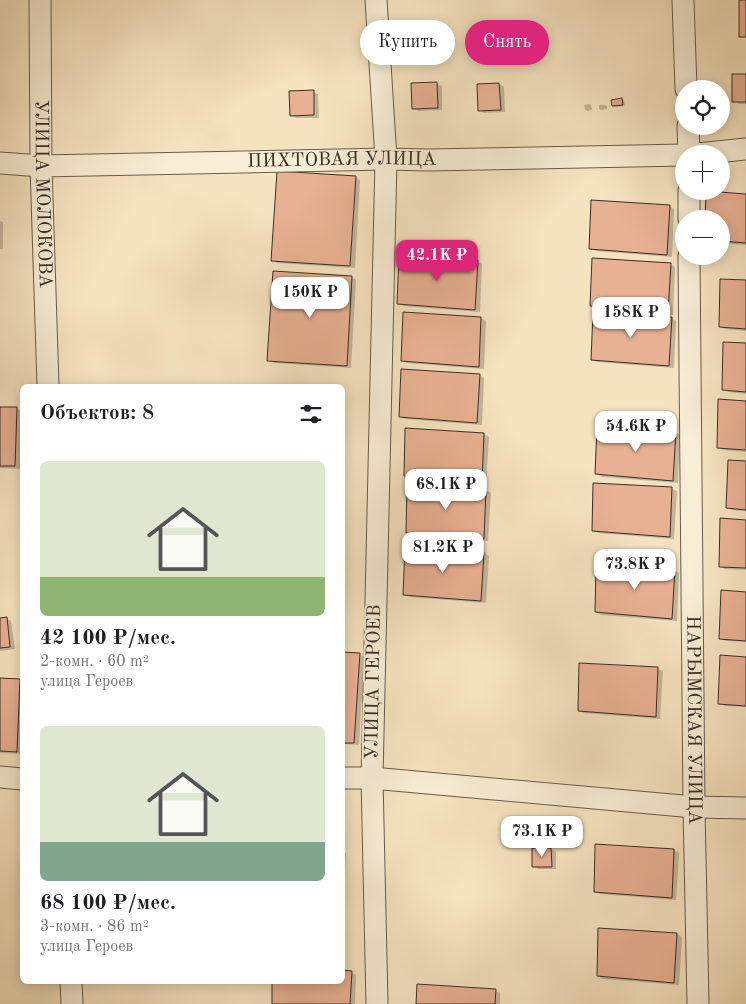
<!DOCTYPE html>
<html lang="ru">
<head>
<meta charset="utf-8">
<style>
  body { margin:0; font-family:"Old Standard TT",serif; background:#f2f2f2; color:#202124; height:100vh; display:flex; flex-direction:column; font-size:19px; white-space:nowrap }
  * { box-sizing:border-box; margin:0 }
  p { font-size:16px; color:#757577 }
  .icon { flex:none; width:28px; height:28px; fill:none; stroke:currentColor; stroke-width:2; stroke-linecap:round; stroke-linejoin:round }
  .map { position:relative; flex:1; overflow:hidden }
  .drawer { position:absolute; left:20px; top:384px; width:325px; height:600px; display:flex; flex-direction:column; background:#fff; border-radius:8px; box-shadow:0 2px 12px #0003 }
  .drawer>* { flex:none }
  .guide { position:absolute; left:360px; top:20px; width:310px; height:45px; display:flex; gap:10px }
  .fabs { position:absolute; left:675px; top:80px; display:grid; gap:10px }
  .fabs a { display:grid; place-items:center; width:55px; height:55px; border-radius:50%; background:#fff; box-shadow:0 2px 12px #0003; font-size:25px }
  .price { position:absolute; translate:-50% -42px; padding:0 11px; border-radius:10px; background:#fff; color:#222; font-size:16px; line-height:32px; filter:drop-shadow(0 1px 2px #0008) }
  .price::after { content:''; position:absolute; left:50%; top:30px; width:15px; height:11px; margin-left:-8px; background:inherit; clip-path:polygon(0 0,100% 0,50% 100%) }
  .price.selected { background:#db2777; color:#fff }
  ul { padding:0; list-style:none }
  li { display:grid; align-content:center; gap:10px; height:265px; padding:0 20px }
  li span { display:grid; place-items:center; height:155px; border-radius:8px; color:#555 }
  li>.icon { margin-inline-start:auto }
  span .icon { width:90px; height:90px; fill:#fffc; stroke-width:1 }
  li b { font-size:21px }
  h2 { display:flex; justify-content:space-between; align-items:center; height:60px; padding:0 20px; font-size:21px }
  .pill { padding:0 18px; border-radius:22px; background:#fff; box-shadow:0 2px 12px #0003; font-size:18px; line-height:45px }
  .pill.selected { background:#db2777; color:#fff }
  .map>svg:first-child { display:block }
  .shadow { fill:#0003 }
  .building { fill:#e9b194; stroke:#392f25 }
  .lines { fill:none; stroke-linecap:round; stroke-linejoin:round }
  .minor-casing { stroke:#685c4c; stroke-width:23 }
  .minor { stroke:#f8edd5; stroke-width:21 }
  .labels { text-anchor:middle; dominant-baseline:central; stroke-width:4; stroke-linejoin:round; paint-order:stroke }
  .street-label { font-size:19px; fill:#392f25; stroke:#f8edd5 }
</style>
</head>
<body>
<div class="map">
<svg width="746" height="1004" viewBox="0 0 746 1004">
  <rect width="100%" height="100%" fill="#f5e3bf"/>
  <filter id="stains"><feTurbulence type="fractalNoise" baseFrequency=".004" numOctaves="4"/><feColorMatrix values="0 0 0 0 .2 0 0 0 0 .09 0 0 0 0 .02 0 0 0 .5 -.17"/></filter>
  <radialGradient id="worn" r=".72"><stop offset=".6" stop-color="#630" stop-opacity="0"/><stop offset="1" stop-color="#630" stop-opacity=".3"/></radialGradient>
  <!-- shadow -->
  <g class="shadow">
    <polygon points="746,75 746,104 739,104 734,101"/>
    <polygon points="437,84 442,86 442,110 418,111 413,108"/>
    <polygon points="499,84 504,87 505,112 484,113 479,110 478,85"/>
    <polygon points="313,92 318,94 319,118 296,118 291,115"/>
    <polygon points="622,99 624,100 625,106 615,107 613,106"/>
    <polygon points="589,104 591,105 592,110 587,111 585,110 584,105"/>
    <polygon points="599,105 605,105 607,106 607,109 601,110 599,109"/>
    <polygon points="355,177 360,180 355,268 277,263 273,260"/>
    <polygon points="746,195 746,245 721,243 721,219"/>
    <polygon points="669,206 674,209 672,257 596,251 591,248"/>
    <polygon points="0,221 3,222 3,249 0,249"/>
    <polygon points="478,262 482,264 480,312 404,306 399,303"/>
    <polygon points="670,264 675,267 673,315 596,309 591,306"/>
    <polygon points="352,277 356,280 351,368 274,363 269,360"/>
    <polygon points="746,282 746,331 725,329 720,327"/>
    <polygon points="404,313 481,318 486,321 484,369 407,363 402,360"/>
    <polygon points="671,318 676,321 674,368 597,362 592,360"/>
    <polygon points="746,345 746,394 728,392 723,389"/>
    <polygon points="479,375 484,378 482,425 405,419 400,416"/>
    <polygon points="746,402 746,452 723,450 718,447"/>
    <polygon points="0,408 16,408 21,411 20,469 0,468"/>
    <polygon points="676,432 680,435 678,483 602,477 597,474"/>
    <polygon points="484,434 489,437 486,485 410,479 405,476"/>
    <polygon points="746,462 746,511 732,510 727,507"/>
    <polygon points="672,489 677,491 674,539 598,533 593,530"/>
    <polygon points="486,490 491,493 488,541 412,535 407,532"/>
    <polygon points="746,521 746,570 725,569 720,566"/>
    <polygon points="484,553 489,556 486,603 410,597 405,595"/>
    <polygon points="674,570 679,573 677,621 601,615 596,612"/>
    <polygon points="746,593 746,642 726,641 721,638"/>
    <polygon points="0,619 7,619 11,621 15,649 0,651"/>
    <polygon points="342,654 359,655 364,657 359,745 342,744"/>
    <polygon points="746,658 746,707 725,706 720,703"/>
    <polygon points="658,669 663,671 660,719 584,713 579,710"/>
    <polygon points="0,680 19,680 22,682 22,754 0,753"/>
    <polygon points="533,849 551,849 556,852 556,869 538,869 533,866"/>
    <polygon points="674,850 679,853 676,900 600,894 595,892"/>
    <polygon points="342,851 346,853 344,901 342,901"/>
    <polygon points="677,934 682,937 679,985 603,979 598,976"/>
    <polygon points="351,972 356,975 355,1004 273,1004 342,981"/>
    <polygon points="495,990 500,993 500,1004 417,1004"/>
  </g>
  <!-- building -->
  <g class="building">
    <rect x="739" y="0" width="7" height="37"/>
    <rect x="732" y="74" width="14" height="28"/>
    <polygon points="437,82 438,108 412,109 411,83"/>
    <polygon points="499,83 501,110 478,111 477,84"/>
    <polygon points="314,90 314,115 290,116 289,91"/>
    <polygon points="622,98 623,105 612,106 611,100"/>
    <polygon points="277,171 356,176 350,266 271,261"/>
    <polygon points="706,191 746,194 746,243 721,241 721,219 705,219"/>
    <polygon points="591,200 670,205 667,255 589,249"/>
    <polygon points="399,255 478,260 475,310 397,304"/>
    <polygon points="592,258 671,263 668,313 590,306"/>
    <polygon points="273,271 352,276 347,366 267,361"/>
    <polygon points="720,279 746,280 746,329 719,327"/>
    <polygon points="403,312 481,317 479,367 401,361"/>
    <polygon points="593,312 672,317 669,366 591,360"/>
    <polygon points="723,342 746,343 746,392 722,390"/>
    <polygon points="401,369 480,374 477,423 399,417"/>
    <polygon points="718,399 746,401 746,450 717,448"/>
    <polygon points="0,407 17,407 15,466 0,466"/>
    <polygon points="597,426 676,431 673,481 595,474"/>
    <polygon points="405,428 484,433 482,483 404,476"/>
    <polygon points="728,460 746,461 746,510 726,508"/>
    <polygon points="593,483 672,487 670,537 592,531"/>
    <polygon points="407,484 486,489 484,539 406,533"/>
    <polygon points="720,518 746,520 746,568 719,567"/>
    <polygon points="405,547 484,552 481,601 403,595"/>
    <polygon points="596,564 675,569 672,619 595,612"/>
    <polygon points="721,590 746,592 746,641 719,639"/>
    <polygon points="7,617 10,647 0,648 0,618"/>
    <polygon points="342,652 360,653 354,743 342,743"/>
    <polygon points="720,655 746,657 746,706 718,704"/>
    <polygon points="579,663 658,667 656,717 578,711"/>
    <polygon points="0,678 20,679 17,752 0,751"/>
    <polygon points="595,844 674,849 672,898 594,892"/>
    <polygon points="532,848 551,848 552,867 532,867"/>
    <polygon points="598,928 677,933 674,983 597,976"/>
    <polygon points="342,970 352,971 350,1004 272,1004 272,981 342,981"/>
    <polygon points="417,984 496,989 495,1004 416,1004"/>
  </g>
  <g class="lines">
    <defs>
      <g id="minor">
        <path id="s1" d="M40,0L41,166L48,386"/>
        <polyline points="376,0 386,159 372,778 377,1004"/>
        <polyline points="683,0 686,89"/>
        <polyline points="688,126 689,154"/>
        <polyline points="697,154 746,149"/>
        <path id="s2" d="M0,163L41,166L386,159L428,160L684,155"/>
        <polyline points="689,191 689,219"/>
        <path id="s3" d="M689,256L694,807L698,1004"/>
        <polyline points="0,777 22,779"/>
        <polyline points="342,778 372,778 694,807 746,808"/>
        <polyline points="71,981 72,1004"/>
      </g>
    </defs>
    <!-- minor casing -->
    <use href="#minor" class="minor-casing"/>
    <!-- minor -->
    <use href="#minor" class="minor"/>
  </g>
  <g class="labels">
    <!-- street labels -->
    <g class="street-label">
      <text stroke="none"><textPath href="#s2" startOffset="342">ПИХТОВАЯ УЛИЦА</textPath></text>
      <text stroke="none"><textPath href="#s1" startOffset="194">УЛИЦА МОЛОКОВА</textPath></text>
      <text transform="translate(374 682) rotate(-89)">УЛИЦА ГЕРОЕВ</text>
      <text stroke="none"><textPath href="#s3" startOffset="464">НАРЫМСКАЯ УЛИЦА</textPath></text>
    </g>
  </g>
  <rect width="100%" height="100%" filter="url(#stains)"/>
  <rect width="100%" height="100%" fill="url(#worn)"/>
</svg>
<div class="fabs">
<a><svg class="icon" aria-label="locate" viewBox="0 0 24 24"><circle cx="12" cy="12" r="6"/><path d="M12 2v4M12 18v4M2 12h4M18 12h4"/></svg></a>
<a>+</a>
<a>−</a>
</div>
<b class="price selected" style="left:437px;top:282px">42.1K ₽</b>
<b class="price" style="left:310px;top:319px">150K ₽</b>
<b class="price" style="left:631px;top:339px">158K ₽</b>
<b class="price" style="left:636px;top:453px">54.6K ₽</b>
<b class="price" style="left:446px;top:511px">68.1K ₽</b>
<b class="price" style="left:443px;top:574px">81.2K ₽</b>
<b class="price" style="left:635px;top:591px">73.8K ₽</b>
<b class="price" style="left:542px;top:858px">73.1K ₽</b>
<div class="guide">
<a class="pill">Купить</a>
<a class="pill selected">Снять</a>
</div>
<section class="drawer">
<h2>Объектов: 8<svg class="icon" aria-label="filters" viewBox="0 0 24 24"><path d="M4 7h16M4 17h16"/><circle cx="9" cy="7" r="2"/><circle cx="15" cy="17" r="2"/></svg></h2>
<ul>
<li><span style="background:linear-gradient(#dfe7d0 75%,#8fb573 0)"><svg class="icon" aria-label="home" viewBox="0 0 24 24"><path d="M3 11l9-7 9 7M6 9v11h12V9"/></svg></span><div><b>42 100 ₽/мес.</b><p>2-комн. · 60 m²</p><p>улица Героев</p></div></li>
<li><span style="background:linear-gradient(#dfe7d0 75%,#7fa58c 0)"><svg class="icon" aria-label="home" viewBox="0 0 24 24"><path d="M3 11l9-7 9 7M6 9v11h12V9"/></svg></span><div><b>68 100 ₽/мес.</b><p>3-комн. · 86 m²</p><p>улица Героев</p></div></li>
</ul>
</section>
</div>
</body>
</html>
